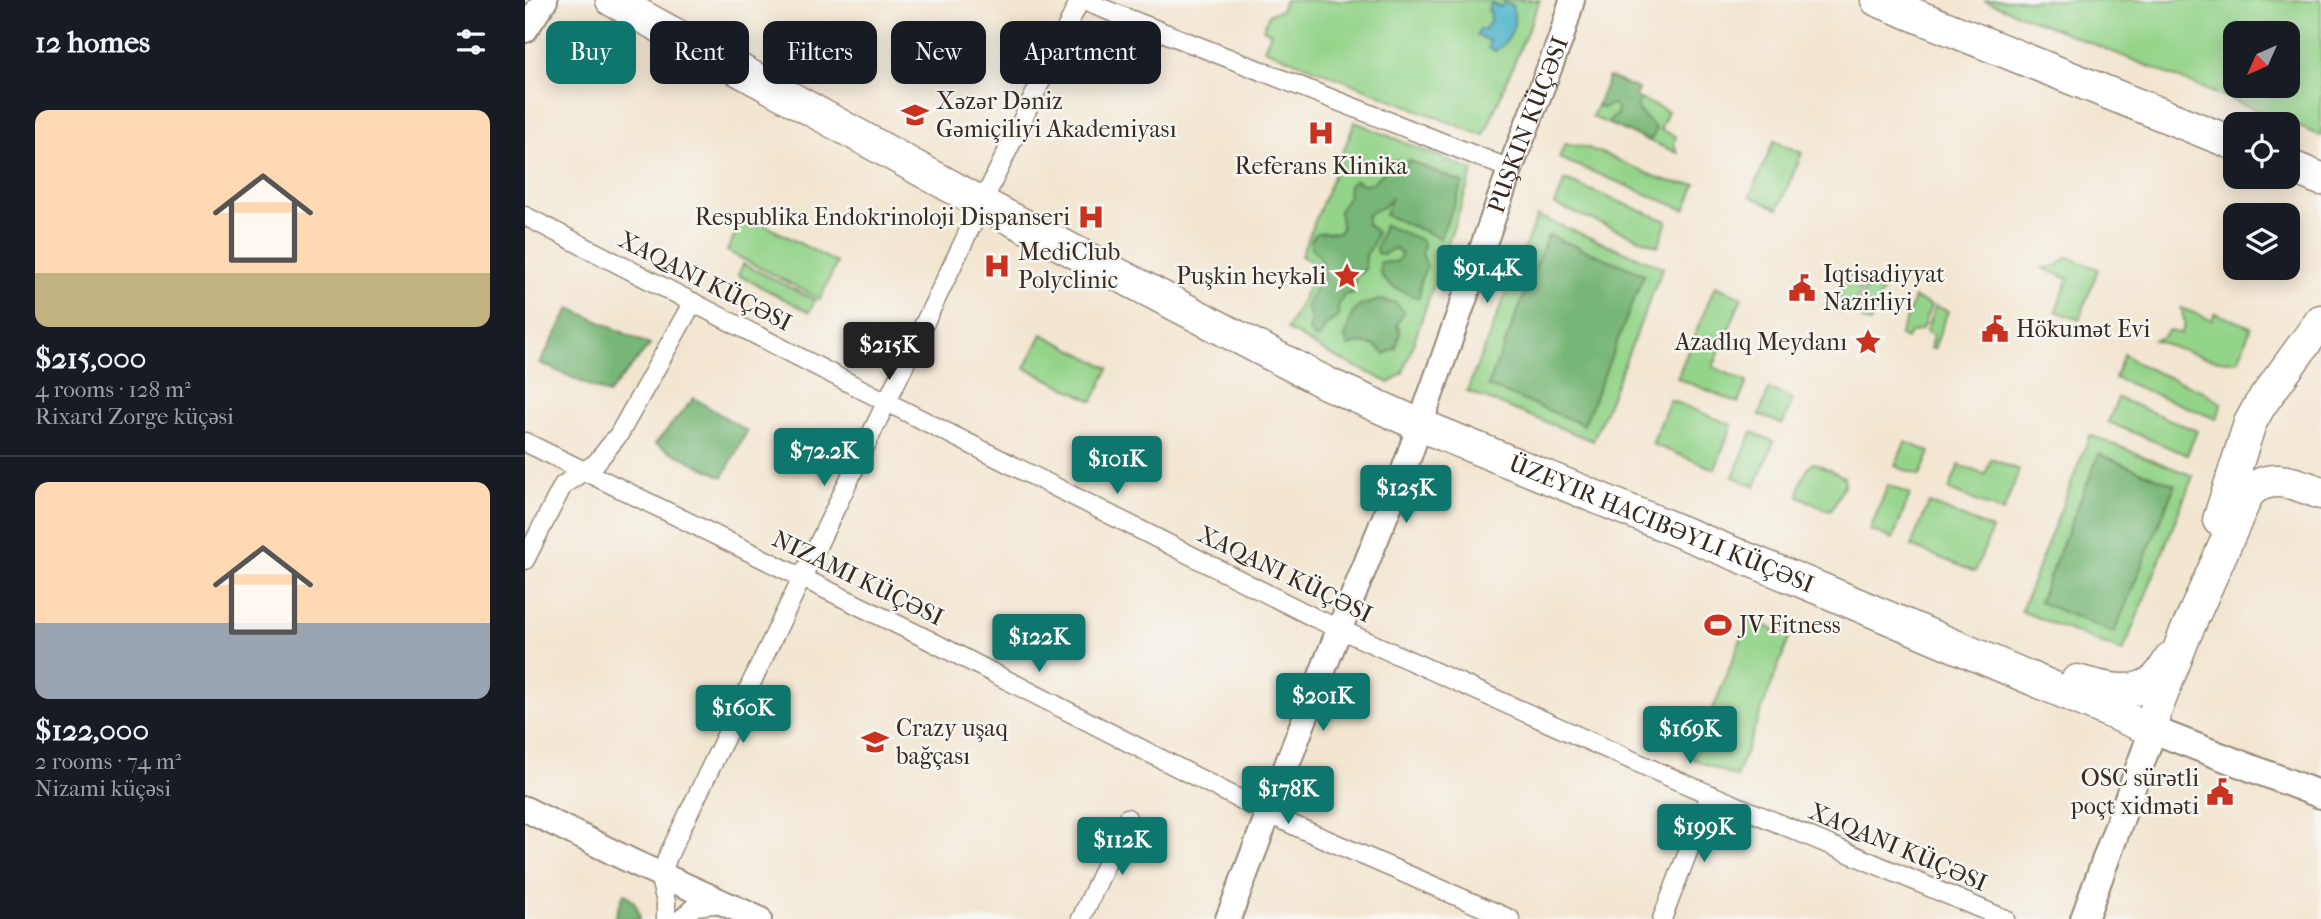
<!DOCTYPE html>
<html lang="en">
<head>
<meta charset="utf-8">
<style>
  body { margin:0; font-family:"IM FELL French Canon",serif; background:#20242c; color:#f1f3f6; height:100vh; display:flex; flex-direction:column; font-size:26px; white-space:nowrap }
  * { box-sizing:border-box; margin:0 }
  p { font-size:23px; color:#9ea1a6 }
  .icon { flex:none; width:38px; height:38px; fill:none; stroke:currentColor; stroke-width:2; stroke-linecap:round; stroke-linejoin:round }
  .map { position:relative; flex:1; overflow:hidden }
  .details { display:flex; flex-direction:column; background:#171b24; width:525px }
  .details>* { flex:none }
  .guide { position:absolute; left:21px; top:21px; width:665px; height:63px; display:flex; gap:14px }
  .needle { width:46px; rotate:225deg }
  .fabs { position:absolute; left:1698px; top:21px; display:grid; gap:14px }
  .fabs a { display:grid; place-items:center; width:77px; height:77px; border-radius:14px; background:#171b24; box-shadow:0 4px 18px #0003; font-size:35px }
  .price { position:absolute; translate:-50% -60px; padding:0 16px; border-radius:7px; background:#0f766e; color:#fff; font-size:23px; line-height:46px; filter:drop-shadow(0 2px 4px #0008) }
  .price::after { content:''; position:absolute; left:50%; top:42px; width:21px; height:16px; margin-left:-10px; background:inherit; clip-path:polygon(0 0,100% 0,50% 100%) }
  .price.active { background:#222; color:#fff }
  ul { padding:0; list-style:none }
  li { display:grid; align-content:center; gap:14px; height:371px; padding:0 35px }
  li+li { border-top:2px solid #363941 }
  li span { display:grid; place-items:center; height:217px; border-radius:14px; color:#555 }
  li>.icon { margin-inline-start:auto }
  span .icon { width:126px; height:126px; fill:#fffc; stroke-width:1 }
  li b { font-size:30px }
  h2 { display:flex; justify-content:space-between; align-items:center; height:84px; padding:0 35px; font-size:30px }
  .tag { padding:0 24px; border-radius:14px; background:#171b24; box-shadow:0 4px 18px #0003; font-size:24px; line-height:63px }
  .tag.active { background:#0f766e; color:#fff }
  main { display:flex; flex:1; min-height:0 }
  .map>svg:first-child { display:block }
  .green { fill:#94d48a; stroke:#687f54; stroke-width:2; fill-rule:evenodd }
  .forest { fill:#77b676; stroke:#59704a; stroke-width:2 }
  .water { fill:#4bb3ca; stroke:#436e74; stroke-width:2 }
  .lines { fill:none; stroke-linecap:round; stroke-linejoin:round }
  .street-casing { stroke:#978878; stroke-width:21 }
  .secondary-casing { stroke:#978878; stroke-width:28 }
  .primary-casing { stroke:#978878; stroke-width:30 }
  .highway-casing { stroke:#978878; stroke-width:35 }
  .street { stroke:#fff; stroke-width:18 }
  .secondary { stroke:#fff; stroke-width:24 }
  .primary { stroke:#fff; stroke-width:26 }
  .highway { stroke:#fff; stroke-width:32 }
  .labels { text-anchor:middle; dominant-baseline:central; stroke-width:5; stroke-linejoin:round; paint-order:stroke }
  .poi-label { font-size:24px; fill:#3b2a1e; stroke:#f6f6f2; text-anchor:start }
  .street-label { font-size:24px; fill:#3b2a1e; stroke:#f6f6f2 }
</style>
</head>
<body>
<main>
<section class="details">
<h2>12 homes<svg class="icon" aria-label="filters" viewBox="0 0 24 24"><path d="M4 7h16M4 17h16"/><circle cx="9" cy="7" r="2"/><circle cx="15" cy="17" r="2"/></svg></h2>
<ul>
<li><span style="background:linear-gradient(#ffd9b3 75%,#c2b280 0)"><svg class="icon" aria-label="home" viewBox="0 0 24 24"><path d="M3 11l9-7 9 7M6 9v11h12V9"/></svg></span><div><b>$215,000</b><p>4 rooms · 128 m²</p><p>Rixard Zorge küçəsi</p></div></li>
<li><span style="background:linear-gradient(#ffd9b3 65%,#9aa5b1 0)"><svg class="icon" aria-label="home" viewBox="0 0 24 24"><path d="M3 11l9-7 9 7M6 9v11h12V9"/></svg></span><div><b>$122,000</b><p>2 rooms · 74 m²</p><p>Nizami küçəsi</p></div></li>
</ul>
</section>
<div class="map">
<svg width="1796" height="919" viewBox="0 0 1796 919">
  <rect width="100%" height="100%" fill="#f6f6f2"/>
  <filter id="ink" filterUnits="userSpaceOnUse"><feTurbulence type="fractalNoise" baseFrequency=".0143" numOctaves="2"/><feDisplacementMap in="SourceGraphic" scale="14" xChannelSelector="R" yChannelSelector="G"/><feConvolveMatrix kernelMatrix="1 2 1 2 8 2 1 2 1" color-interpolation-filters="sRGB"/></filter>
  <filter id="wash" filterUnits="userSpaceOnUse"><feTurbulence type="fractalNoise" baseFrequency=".00686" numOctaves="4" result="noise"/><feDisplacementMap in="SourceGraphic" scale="28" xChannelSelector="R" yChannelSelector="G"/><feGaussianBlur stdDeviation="1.57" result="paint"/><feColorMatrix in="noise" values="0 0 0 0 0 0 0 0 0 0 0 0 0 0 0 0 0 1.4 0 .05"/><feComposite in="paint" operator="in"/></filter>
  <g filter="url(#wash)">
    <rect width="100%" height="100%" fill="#f3e6d1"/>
    <!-- green -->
    <g class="green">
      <polygon points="760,0 1015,0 959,136 739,49 746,33 738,29 744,14 756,10"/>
      <path d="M1459,0H1796V136ZM1710,33H1762V86H1710Z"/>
      <polygon points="1084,77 1113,89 1110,97 1143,111 1135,130 1151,136 1149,144 1153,153 1067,117"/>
      <polygon points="830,122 948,171 878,373 865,383 806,355 762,329 794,266 776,256"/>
      <polygon points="1249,141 1277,153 1253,209 1225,196"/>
      <path d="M1040,144C1085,146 1126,187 1171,184L1160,210L1034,158Z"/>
      <polygon points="1040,180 1142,221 1133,246 1030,205"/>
      <polygon points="219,214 312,263 295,299 202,251"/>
      <polygon points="1012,216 1138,267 1068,441 942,391"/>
      <polygon points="1543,257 1573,269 1554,320 1531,311 1543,279 1518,268 1532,266"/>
      <polygon points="218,264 290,300 284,312 213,275"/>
      <polygon points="1323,271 1340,278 1331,301 1319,306 1316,312 1308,309"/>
      <polygon points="1344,280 1359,287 1345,323 1337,320 1339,316 1334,303"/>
      <polygon points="1190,286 1217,297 1188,367 1222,382 1213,403 1152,378"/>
      <polygon points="1389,298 1406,305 1397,329 1385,333 1382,339 1375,336"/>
      <polygon points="1410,306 1423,311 1409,349 1405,348 1408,336 1401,331"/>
      <path d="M1656,308L1687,320L1690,313L1726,327L1713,361C1683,362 1657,350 1629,340L1638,337L1644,330L1656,334L1660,323Z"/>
      <polygon points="517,334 584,368 568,401 500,368"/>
      <path d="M1599,354C1629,378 1668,380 1697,404L1691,419L1590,378Z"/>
      <polygon points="1244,389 1268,399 1258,424 1234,415"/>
      <polygon points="1593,398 1672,431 1662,455 1583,422"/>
      <polygon points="1145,400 1207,425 1190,469 1127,444"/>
      <polygon points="1227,432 1249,442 1230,486 1208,477"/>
      <polygon points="1565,435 1668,476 1598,652 1496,611"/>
      <polygon points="1380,442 1405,452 1395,476 1370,466"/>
      <polygon points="1466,459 1494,470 1478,512 1424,490 1434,465 1460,475"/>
      <path d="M1288,463L1293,464L1319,477L1320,483L1307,509L1301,510L1274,496C1273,486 1280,470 1288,463Z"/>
      <polygon points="1363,485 1385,494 1368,539 1345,530"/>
      <polygon points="1404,503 1467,529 1450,572 1386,546"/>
      <polygon points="1224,619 1265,636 1211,777 1168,759"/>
    </g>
    <!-- forest -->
    <g class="forest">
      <path d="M1084,77L1113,89L1110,97L1115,99L1112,108C1116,117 1126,120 1131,130L1127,138L1122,140L1082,123L1092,114V109L1088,104L1078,108L1072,106Z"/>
      <path d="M872,160L877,164V173L883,160L938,183L915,238L860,215L867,197C856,213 851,206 842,216V224L852,232L847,246L841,255L840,269L830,278L828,293L819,295L813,306V317L802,324L794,338H790L784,331L786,319L781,305L792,285L798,283C799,267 800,260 787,248L786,240L792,233L814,232L817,229L814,211L824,195C822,187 824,184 830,180L838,184L847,183L868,162Z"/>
      <path d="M859,225L896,240L899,244L897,253L902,267L896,279L894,298C879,292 849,284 856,262H871L877,254L870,248L859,254L852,253L851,249Z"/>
      <polygon points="1023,235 1119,274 1059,425 963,386"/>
      <polygon points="854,300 871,303 879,312 872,324 875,332 871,348 860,354 850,346 834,343 823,346 820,338 827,314 835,306"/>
      <polygon points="45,308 125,345 83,394 15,363"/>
      <polygon points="169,398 222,431 198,477 130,444"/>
      <polygon points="1574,454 1650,485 1589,633 1514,602"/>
      <path d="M99,893C110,900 113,907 115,919H89Z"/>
    </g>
    <!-- water -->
    <path class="water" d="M979,2L987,5C993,23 987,40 970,51L963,48L965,41L952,36L955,29L959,30L965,22L966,12L963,11L965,3L976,7Z"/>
  </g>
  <g filter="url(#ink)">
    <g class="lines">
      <defs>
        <g id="street">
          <polyline points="556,0 985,169"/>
          <polyline points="0,216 334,388 790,618 1151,780 1480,919"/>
          <polyline points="0,442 398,637 720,802 770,826 985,919"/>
          <polyline points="0,560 38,485 71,463 94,434 168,302"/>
          <polyline points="141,919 141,902 135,879 143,856 555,0"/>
          <polyline points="156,919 170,906 196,903"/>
          <polyline points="556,919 602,818"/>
          <polyline points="1137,919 1185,795"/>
        </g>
        <g id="secondary">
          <polyline points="0,30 20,0"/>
          <polyline points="0,809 110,863 234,919"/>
          <path id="s1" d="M703,919L804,655L879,470L987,164L1036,38L1047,0"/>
        </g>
        <polyline id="primary" points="1559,919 1628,730 1796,795"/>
        <g id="highway">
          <path id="s2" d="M87,0L456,203L803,384L895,425L1298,590L1628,730L1630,712L1659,637L1723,493C1745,471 1771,484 1796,493"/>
          <polyline points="1352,0 1710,144"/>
          <polyline points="1762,165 1796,179"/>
          <polyline points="1694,520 1725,423 1735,405 1796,321"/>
          <path d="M1552,681C1577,688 1612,699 1633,677C1638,672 1642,664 1646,658"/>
        </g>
      </defs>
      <!-- street casing -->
      <use href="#street" class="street-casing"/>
      <!-- secondary casing -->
      <use href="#secondary" class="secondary-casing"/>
      <!-- primary casing -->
      <use href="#primary" class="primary-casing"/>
      <!-- highway casing -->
      <use href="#highway" class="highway-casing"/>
      <!-- street -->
      <use href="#street" class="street"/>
      <!-- secondary -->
      <use href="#secondary" class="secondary"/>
      <!-- primary -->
      <use href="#primary" class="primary"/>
      <!-- highway -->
      <use href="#highway" class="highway"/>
    </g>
  </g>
  <!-- icons -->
  <defs>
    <symbol id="university-bare" viewBox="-9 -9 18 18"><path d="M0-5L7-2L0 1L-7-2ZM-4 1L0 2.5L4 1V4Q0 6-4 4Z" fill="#c8321e" stroke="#f6f6f2" stroke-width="2.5" paint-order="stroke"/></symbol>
    <symbol id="hospital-bare" viewBox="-9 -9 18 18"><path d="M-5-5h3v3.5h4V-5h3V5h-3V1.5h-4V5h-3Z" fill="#c8321e" stroke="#f6f6f2" stroke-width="2.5" paint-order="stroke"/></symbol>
    <symbol id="sight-bare" viewBox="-9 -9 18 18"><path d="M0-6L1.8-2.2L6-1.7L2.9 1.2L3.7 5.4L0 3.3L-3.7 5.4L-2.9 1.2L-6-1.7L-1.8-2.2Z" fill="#c8321e" stroke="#f6f6f2" stroke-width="2.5" paint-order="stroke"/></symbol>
    <symbol id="civic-bare" viewBox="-9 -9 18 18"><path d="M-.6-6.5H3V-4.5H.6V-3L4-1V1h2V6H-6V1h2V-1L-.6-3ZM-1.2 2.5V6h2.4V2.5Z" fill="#c8321e" stroke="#f6f6f2" stroke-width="2.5" paint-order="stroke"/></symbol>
    <symbol id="stadium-bare" viewBox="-9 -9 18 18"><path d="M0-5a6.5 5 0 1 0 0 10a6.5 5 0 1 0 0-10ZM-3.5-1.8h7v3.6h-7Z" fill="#c8321e" stroke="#f6f6f2" stroke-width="2.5" paint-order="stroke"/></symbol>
    <symbol id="school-bare" viewBox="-9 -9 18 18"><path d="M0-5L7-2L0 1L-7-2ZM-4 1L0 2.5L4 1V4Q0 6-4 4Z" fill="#c8321e" stroke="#f6f6f2" stroke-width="2.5" paint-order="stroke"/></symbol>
  </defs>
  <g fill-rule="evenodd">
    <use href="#university-bare" x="371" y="96" width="38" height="38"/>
    <use href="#hospital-bare" x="777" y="114" width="38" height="38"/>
    <use href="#hospital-bare" x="547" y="198" width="38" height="38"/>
    <use href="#hospital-bare" x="453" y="247" width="38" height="38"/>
    <use href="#sight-bare" x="803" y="257" width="38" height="38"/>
    <use href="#civic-bare" x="1258" y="269" width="38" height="38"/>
    <use href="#civic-bare" x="1451" y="310" width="38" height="38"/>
    <use href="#sight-bare" x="1324" y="323" width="38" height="38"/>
    <use href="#stadium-bare" x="1174" y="606" width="38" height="38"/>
    <use href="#school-bare" x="331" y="723" width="38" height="38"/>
    <use href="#civic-bare" x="1676" y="773" width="38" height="38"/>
  </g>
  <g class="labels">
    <!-- poi labels -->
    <g class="poi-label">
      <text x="411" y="101">Xəzər Dəniz<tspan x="411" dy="28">Gəmiçiliyi Akademiyası</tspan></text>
      <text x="796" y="166" text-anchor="middle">Referans Klinika</text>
      <text x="545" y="217" text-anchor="end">Respublika Endokrinoloji Dispanseri</text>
      <text x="493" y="252">MediClub<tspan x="493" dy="28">Polyclinic</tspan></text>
      <text x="1298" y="274">Iqtisadiyyat<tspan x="1298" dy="28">Nazirliyi</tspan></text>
      <text x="801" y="276" text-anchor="end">Puşkin heykəli</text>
      <text x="1491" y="329">Hökumət Evi</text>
      <text x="1322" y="342" text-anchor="end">Azadlıq Meydanı</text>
      <text x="1214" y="625">JV Fitness</text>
      <text x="371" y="728">Crazy uşaq<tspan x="371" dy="28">bağçası</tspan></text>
      <text x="1674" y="778" text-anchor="end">OSC sürətli<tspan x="1674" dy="28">poçt xidməti</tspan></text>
    </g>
    <!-- street labels -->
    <g class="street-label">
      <text stroke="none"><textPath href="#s1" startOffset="849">PUŞKIN KÜÇƏSI</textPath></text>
      <text transform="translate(180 281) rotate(27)">XAQANI KÜÇƏSI</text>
      <text stroke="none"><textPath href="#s2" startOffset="1174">ÜZEYIR HACIBƏYLI KÜÇƏSI</textPath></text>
      <text transform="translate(760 574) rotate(26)">XAQANI KÜÇƏSI</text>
      <text transform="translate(333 578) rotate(26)">NIZAMI KÜÇƏSI</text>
      <text transform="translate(1373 847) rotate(23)">XAQANI KÜÇƏSI</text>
    </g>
  </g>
</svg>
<div class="fabs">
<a><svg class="needle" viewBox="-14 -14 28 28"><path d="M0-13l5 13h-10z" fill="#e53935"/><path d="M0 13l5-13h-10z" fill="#9ea1a6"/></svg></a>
<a><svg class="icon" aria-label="locate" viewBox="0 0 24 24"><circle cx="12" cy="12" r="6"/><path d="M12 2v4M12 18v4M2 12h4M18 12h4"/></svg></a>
<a><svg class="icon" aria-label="layers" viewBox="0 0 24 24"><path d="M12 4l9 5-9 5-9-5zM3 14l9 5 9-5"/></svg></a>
</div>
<b class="price" style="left:962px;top:305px">$91.4K</b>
<b class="price active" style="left:364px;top:382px">$215K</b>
<b class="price" style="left:299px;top:488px">$72.2K</b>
<b class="price" style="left:592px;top:496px">$101K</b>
<b class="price" style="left:881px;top:525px">$125K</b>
<b class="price" style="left:514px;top:674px">$122K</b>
<b class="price" style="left:798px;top:733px">$201K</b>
<b class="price" style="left:218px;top:745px">$160K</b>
<b class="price" style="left:1165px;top:766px">$169K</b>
<b class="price" style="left:763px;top:826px">$178K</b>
<b class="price" style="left:1179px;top:864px">$199K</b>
<b class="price" style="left:597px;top:877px">$112K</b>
<div class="guide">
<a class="tag active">Buy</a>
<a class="tag">Rent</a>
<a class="tag">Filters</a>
<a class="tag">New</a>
<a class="tag">Apartment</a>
</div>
</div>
</main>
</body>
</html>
